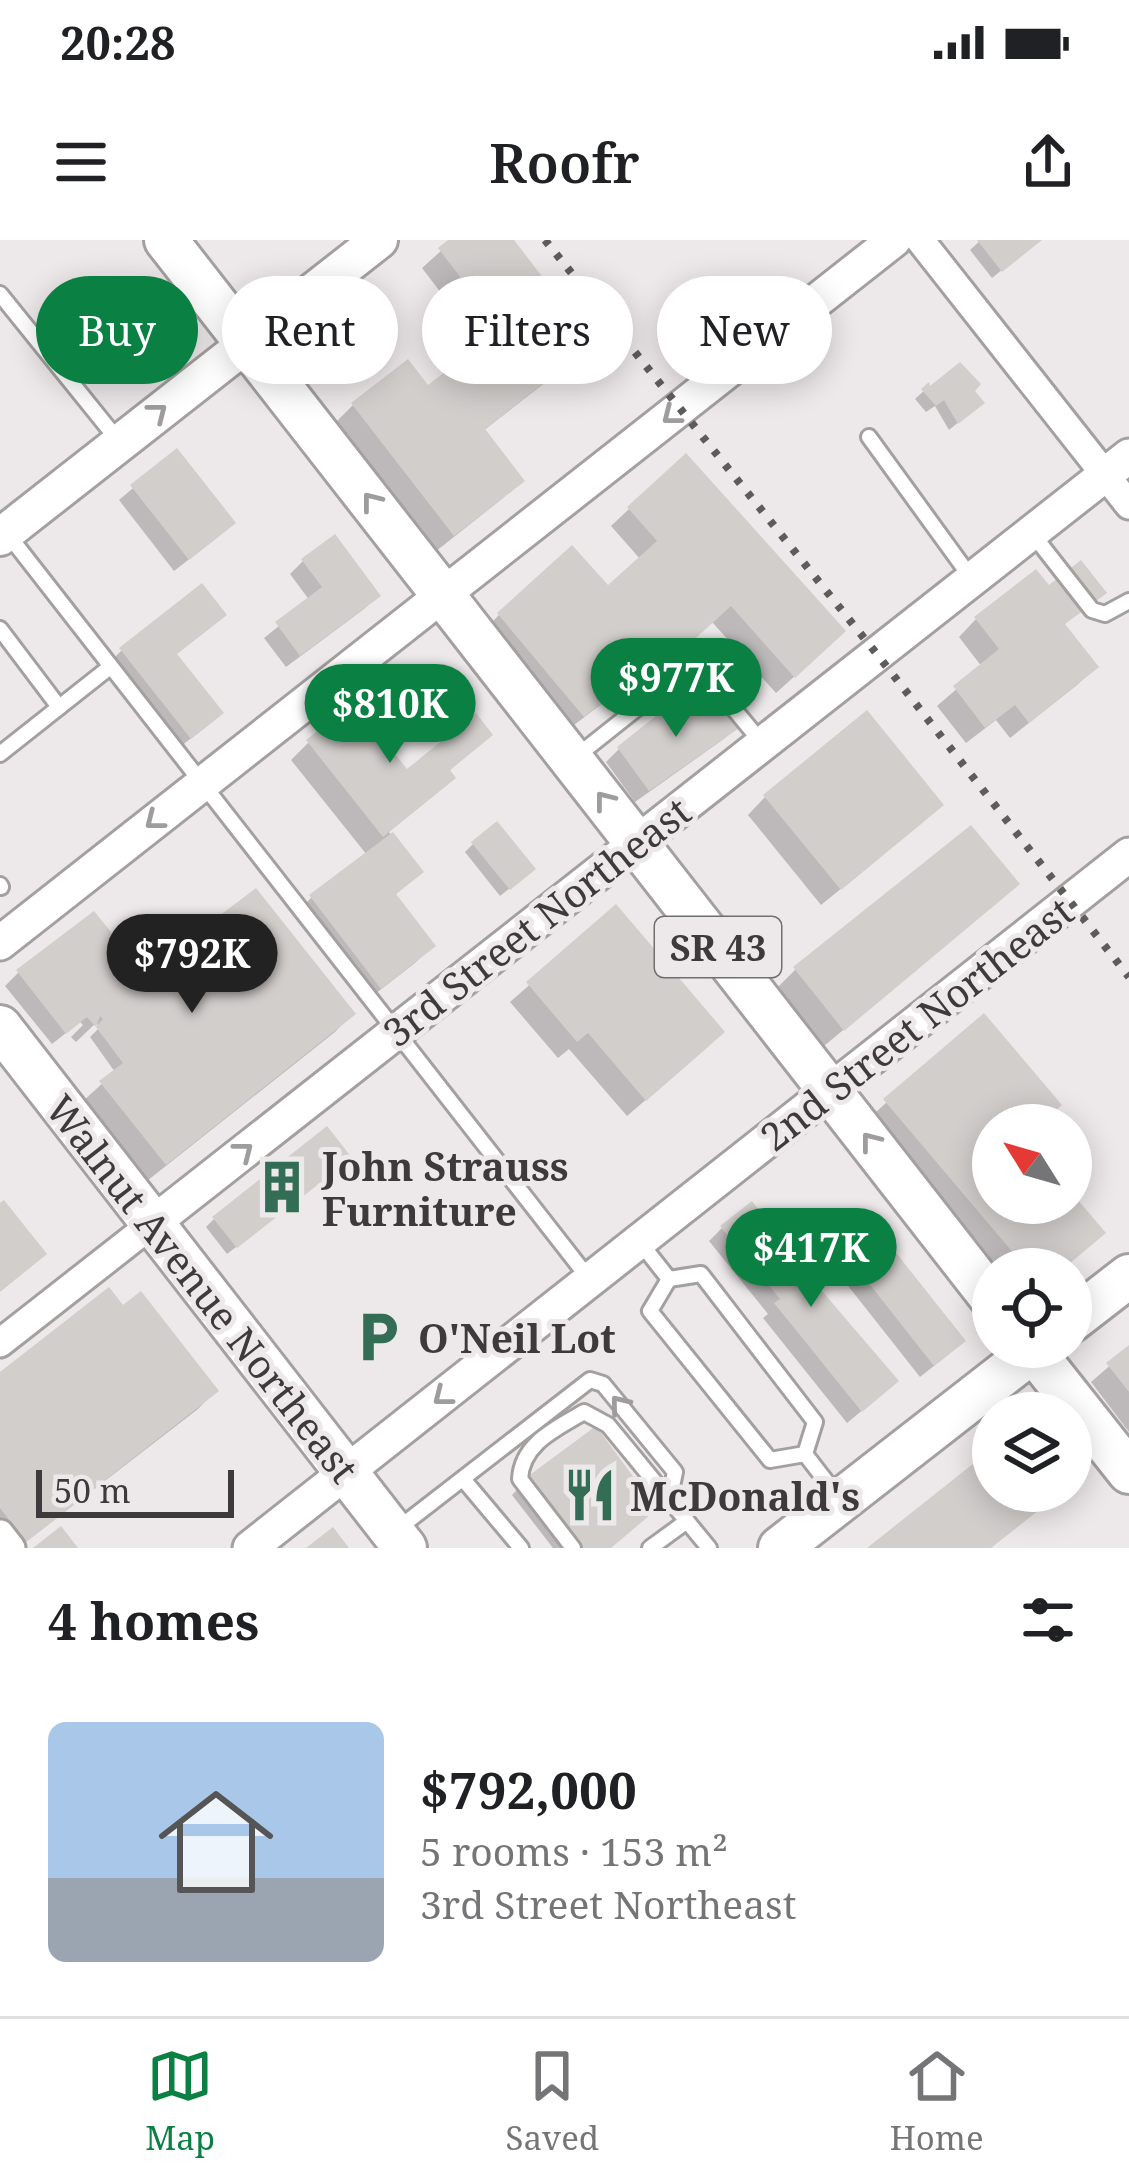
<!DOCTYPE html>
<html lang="en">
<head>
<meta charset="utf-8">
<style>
  body { margin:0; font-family:"Noto Serif",serif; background:#f6f6f6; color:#202124; height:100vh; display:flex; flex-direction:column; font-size:45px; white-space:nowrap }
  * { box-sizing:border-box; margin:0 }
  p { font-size:39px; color:#757577 }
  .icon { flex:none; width:66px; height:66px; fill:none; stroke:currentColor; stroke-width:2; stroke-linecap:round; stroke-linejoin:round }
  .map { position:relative; height:1308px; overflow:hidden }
  .details { display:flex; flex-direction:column; background:#fff; flex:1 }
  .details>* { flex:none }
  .hud { position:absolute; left:36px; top:36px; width:1059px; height:108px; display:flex; gap:24px }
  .needle { width:78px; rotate:307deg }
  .buttons { position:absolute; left:972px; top:864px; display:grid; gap:24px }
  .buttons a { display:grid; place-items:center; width:120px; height:120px; border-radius:50%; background:#fff; box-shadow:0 6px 30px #0003; font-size:60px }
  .scale { position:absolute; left:36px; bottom:30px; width:198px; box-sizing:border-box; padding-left:12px; border:6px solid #3c3a3a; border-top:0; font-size:33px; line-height:42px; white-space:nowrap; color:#3c3a3a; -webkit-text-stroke:9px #ede8e9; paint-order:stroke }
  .price { position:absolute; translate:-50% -102px; padding:0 27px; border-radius:42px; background:#0b8043; color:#fff; font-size:39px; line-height:78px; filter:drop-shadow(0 3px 6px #0008) }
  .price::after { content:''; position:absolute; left:50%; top:72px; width:36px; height:27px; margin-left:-18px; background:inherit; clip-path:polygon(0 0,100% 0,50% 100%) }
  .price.active { background:#222; color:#fff }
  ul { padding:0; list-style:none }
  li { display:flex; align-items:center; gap:36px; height:300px; padding:0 48px }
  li+li { border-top:3px solid #e0e0e0 }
  li span { display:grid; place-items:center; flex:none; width:336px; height:240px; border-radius:18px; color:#555 }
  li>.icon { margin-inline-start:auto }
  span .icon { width:144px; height:144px; fill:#fffc; stroke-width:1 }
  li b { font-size:51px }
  h2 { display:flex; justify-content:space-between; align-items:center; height:144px; padding:0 48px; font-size:51px }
  .pill { padding:0 42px; border-radius:54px; background:#fff; box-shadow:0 6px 30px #0003; font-size:42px; line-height:108px }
  .pill.active { background:#0b8043; color:#fff }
  .status { display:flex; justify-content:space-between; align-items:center; height:84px; padding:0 60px; background:#fff; direction:ltr }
  .status svg { height:33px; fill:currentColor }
  header { display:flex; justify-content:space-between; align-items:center; height:156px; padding:0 48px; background:#fff; font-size:54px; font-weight:600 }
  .tabs { display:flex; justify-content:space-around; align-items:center; height:168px; border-top:3px solid #e0e0e0; background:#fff; font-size:33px; color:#757577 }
  .tabs a { display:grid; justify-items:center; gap:6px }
  .tabs .active { color:#0b8043 }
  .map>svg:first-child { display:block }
  .shadow { fill:#0003 }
  .building { fill:#d2cecc }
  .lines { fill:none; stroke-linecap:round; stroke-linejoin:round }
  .service-casing { stroke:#a4a0a0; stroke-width:20 }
  .minor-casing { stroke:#a4a0a0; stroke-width:33 }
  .tertiary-casing { stroke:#a4a0a0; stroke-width:39 }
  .secondary-casing { stroke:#a4a0a0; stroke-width:42 }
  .primary-casing { stroke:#a4a0a0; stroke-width:48 }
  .service { stroke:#fff; stroke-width:14 }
  .minor { stroke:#fff; stroke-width:27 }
  .tertiary { stroke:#fff; stroke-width:33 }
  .secondary { stroke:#fff; stroke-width:36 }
  .primary { stroke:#fff; stroke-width:42 }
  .rail { stroke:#5e5b5b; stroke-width:8; stroke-dasharray:6 12; stroke-linecap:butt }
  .oneway { stroke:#9e9c9c }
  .labels { text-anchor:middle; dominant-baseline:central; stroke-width:10; stroke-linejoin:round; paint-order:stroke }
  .shield { fill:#ede8e9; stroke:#716e6e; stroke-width:3 }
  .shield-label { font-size:36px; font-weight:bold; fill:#3c3a3a }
  .street-label { font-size:39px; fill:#3c3a3a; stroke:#ede8e9 }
  .poi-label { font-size:39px; font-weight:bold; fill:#3c3a3a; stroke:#ede8e9; text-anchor:start }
</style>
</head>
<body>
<div class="status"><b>20:28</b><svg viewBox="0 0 49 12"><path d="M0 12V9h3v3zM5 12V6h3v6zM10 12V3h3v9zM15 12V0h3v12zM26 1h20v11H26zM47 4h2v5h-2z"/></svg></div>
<header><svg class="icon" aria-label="menu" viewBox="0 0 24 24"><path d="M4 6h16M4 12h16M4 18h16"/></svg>Roofr<svg class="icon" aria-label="share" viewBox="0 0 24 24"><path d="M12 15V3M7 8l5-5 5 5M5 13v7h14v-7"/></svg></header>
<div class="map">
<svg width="1129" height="1308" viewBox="0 0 1129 1308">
  <rect width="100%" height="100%" fill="#ede8e9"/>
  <!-- shadow -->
  <g class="shadow">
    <polygon points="453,0 510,0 590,104 573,121 483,191 521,241 503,258 435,312 335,183 353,165 408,123 428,149 482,107 422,28"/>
    <polygon points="981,0 1035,0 1028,9 992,38 970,10"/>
    <polygon points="927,148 971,151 972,171 949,190 935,166 926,172 915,159"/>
    <polygon points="176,212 219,296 174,331 119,260"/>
    <polygon points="629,269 825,409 776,453 712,382 653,434 614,461 612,456 565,492 481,393 499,375 608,349 641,320 611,286"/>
    <polygon points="303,321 377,356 364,369 286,427 264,398 310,361 290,334"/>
    <polygon points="976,379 1095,427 1077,445 1010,498 996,480 966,503 937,466 982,427 959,397"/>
    <polygon points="121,411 175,416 207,486 176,510 108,424"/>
    <polygon points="697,479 738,485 725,498 635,562 606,522 619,509"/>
    <polygon points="489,495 448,532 389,592 420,632 394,656 432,706 415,723 362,764 294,675 311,658 367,615 291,520 308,503 406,533"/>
    <polygon points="765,557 923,582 821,665 748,575"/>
    <polygon points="473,604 524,637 500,656 465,612"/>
    <polygon points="998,661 824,806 778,747 795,730"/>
    <polygon points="616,669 704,810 627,876 569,809 558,818 510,762"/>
    <polygon points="18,733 352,774 335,792 147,941 83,861 115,832 90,797 100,787 96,783 76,802 71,797 83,785 80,782 52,804 5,746"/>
    <polygon points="983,777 1037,885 993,885 993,963 1071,963 1071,956 1102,992 1062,1029 995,1029 868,879"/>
    <polygon points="340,926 227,1014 206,987 214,979"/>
    <polygon points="722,988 882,1154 847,1183 763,1078 768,1074 709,1001"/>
    <polygon points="858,1029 949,1114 920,1137 845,1042"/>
    <polygon points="123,1069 215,1151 198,1169 18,1308 0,1308 0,1136"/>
    <polygon points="1129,1109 1129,1192 1091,1142"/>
    <polygon points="525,1242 609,1308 553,1308 512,1255"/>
  </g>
  <!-- building -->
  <g class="building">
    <polygon points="448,0 514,0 594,104 485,189 525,241 454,296 351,163 408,119 428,145 500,89 438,8"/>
    <polygon points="977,0 1042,0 1002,32"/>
    <polygon points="960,122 981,144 975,151 985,163 958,184 944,160 936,166 921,149 929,142 930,146"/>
    <polygon points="177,208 236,283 189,320 130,245"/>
    <polygon points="686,213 846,391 795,438 731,366 675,417 633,446 630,441 584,477 497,373 572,305 608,345 657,301 627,267"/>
    <polygon points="335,294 381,356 300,416 275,382 322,347 301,319"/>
    <polygon points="1081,320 1107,353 1065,384 1099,427 1029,483 1015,465 985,488 953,446 999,409 974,377 1036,329 1049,345"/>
    <polygon points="202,343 227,375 177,414 224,473 191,499 119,408"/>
    <polygon points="681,456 697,475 719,458 742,486 649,551 617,507"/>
    <polygon points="354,463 407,529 476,473 493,495 450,530 456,538 383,597 306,500"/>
    <polygon points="867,470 944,565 841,650 763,555"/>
    <polygon points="497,581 536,629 510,650 471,602"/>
    <polygon points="971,585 1020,644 844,791 793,727"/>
    <polygon points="393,592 424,632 396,654 436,706 381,749 309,655"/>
    <polygon points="256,648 356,774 166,925 99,841 123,823 96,787 103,779 100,776 96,787 87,777 66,794 16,730 94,671 144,733"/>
    <polygon points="616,664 725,792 646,861 588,793 577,802 526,742"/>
    <polygon points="984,773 1062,865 1038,885 993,885 993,963 1071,963 1071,952 1106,993 1063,1029 1027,1029 883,859"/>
    <polygon points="327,886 352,918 237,1008 212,977"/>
    <polygon points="4,960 47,1014 0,1052 0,963"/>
    <polygon points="752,961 810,1037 899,1141 862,1172 774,1063 780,1059 720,986"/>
    <polygon points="889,1004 966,1101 934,1126 856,1027"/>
    <polygon points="109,1047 123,1065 141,1051 219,1151 26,1302 0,1268 0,1132"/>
    <polygon points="1129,1105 1129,1152 1106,1123"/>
    <polygon points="596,1186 657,1269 611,1308 576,1308 523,1240"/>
    <polygon points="993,1208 993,1251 1063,1251 991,1308 867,1308"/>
    <polygon points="61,1286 78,1308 33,1308"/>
    <polygon points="333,1287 349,1308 306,1308"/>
  </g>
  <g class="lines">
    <defs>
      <g id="service">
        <polyline points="0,54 117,199"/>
        <polyline points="869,197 972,339"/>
        <polyline points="6,292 590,1040"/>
        <polyline points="1031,292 1092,370 1105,374 1129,361"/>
        <polyline points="0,389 59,467"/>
        <polyline points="0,514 110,427"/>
        <polyline points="577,516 684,431 706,435 762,503"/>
        <polyline points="0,645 1,647"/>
        <polyline points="639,1001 669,1039 650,1071 770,1220 805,1214 815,1182 701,1034 669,1039"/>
        <polyline points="805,1214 839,1258"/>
        <polyline points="463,1239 521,1308"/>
        <polyline points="395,1291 590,1140 603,1144 675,1232 669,1261"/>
        <path d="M573,1308L520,1239C522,1203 556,1189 584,1172L608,1185L709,1308"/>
        <polyline points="650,1308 687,1281"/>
      </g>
      <g id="minor">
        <polyline points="920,0 1129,265"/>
        <polyline points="0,1103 153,983"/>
        <polyline points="0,1294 11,1308"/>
      </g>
      <g id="tertiary">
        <polyline points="0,703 894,0"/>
        <polyline points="153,983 1129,216"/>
        <polyline points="250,1308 1129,615"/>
      </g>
      <polyline id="secondary" points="0,297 379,0"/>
      <g id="primary">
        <polyline points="166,0 993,1060"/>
        <polyline points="0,787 405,1308"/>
        <polyline points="1071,1081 1129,1036"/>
        <polyline points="1030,1107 1129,1232"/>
        <polyline points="780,1308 1038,1107"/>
      </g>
    </defs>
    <!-- service casing -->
    <use href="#service" class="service-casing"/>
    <!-- minor casing -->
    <use href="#minor" class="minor-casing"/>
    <!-- tertiary casing -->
    <use href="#tertiary" class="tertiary-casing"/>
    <!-- secondary casing -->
    <use href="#secondary" class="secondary-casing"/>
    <!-- primary casing -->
    <use href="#primary" class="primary-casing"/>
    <!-- service -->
    <use href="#service" class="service"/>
    <!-- minor -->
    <use href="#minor" class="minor"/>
    <!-- tertiary -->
    <use href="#tertiary" class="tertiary"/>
    <!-- secondary -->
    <use href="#secondary" class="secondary"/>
    <!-- primary -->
    <use href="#primary" class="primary"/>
    <!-- rail -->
    <polyline class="rail" points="545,0 876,413 1129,737"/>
  </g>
  <!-- one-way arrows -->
  <defs><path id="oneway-chevron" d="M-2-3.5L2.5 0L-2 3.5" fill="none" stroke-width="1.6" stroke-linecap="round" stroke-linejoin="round" transform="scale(3)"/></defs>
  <g class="oneway">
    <use href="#oneway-chevron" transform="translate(158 172) rotate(-38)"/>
    <use href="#oneway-chevron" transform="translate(671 176) rotate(142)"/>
    <use href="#oneway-chevron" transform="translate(371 261) rotate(-128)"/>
    <use href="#oneway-chevron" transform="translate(604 560) rotate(-128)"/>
    <use href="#oneway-chevron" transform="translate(154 581) rotate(142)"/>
    <use href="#oneway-chevron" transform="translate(870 901) rotate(-128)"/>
    <use href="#oneway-chevron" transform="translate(244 911) rotate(-38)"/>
    <use href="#oneway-chevron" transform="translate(442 1157) rotate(142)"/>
    <use href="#oneway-chevron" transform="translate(619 1164) rotate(-129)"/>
  </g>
  <!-- icons -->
  <defs>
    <symbol id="building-bare" viewBox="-9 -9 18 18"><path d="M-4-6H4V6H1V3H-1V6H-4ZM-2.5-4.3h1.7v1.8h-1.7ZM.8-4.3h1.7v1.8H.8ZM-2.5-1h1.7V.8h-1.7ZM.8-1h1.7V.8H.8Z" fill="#336d55" stroke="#ede8e9" stroke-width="2.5" paint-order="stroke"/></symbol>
    <symbol id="parking-bare" viewBox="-9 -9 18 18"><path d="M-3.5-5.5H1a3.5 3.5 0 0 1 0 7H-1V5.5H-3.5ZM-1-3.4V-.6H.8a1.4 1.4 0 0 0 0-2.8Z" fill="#336d55" stroke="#ede8e9" stroke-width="2.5" paint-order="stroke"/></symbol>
    <symbol id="restaurant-bare" viewBox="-9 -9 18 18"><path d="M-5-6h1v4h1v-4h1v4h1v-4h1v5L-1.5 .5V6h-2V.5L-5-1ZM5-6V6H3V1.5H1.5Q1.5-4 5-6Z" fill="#336d55" stroke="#ede8e9" stroke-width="2.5" paint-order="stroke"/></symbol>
  </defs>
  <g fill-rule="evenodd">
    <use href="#building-bare" x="244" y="909" width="76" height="76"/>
    <use href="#parking-bare" x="340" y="1059" width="76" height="76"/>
    <use href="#restaurant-bare" x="552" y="1217" width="76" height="76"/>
  </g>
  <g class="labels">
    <!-- shield labels -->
    <rect class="shield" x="655" y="677" width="126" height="60" rx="9"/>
    <g class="shield-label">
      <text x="718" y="707">SR 43</text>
    </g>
    <!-- street labels -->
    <g class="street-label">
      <text transform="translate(536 681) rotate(-38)">3rd Street Northeast</text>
      <text transform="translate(916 783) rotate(-38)">2nd Street Northeast</text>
      <text transform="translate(203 1048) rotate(52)">Walnut Avenue Northeast</text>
    </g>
    <!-- poi labels -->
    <g class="poi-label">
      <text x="322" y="925">John Strauss<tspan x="322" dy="45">Furniture</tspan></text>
      <text x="418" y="1097">O'Neil Lot</text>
      <text x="630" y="1255">McDonald's</text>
    </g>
  </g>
</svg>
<div class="buttons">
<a><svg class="needle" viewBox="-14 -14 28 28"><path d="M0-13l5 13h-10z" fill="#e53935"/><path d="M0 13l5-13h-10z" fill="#757577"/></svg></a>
<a><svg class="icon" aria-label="locate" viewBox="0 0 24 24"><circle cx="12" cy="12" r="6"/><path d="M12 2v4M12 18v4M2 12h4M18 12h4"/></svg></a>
<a><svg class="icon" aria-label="layers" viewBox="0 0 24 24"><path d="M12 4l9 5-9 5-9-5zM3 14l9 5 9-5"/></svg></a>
</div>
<div class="scale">50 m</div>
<b class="price" style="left:676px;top:500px">$977K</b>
<b class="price" style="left:390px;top:526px">$810K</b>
<b class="price active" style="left:192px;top:776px">$792K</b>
<b class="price" style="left:811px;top:1070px">$417K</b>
<div class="hud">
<a class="pill active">Buy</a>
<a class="pill">Rent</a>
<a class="pill">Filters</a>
<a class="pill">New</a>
</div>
</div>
<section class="details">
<h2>4 homes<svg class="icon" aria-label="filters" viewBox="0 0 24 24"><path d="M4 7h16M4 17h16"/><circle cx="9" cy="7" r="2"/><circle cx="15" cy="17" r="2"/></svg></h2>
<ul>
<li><span style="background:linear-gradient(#a9c7e8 65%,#9aa5b1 0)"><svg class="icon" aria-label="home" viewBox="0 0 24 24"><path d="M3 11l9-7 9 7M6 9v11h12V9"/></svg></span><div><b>$792,000</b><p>5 rooms · 153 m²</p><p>3rd Street Northeast</p></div></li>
</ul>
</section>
<nav class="tabs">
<a class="active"><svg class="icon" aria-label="map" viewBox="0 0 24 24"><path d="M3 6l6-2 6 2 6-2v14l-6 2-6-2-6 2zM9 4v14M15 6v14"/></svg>Map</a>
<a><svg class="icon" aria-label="saved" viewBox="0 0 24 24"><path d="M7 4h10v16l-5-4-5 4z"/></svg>Saved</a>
<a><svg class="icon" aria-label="home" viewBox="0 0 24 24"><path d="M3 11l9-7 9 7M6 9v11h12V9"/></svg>Home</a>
</nav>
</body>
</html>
